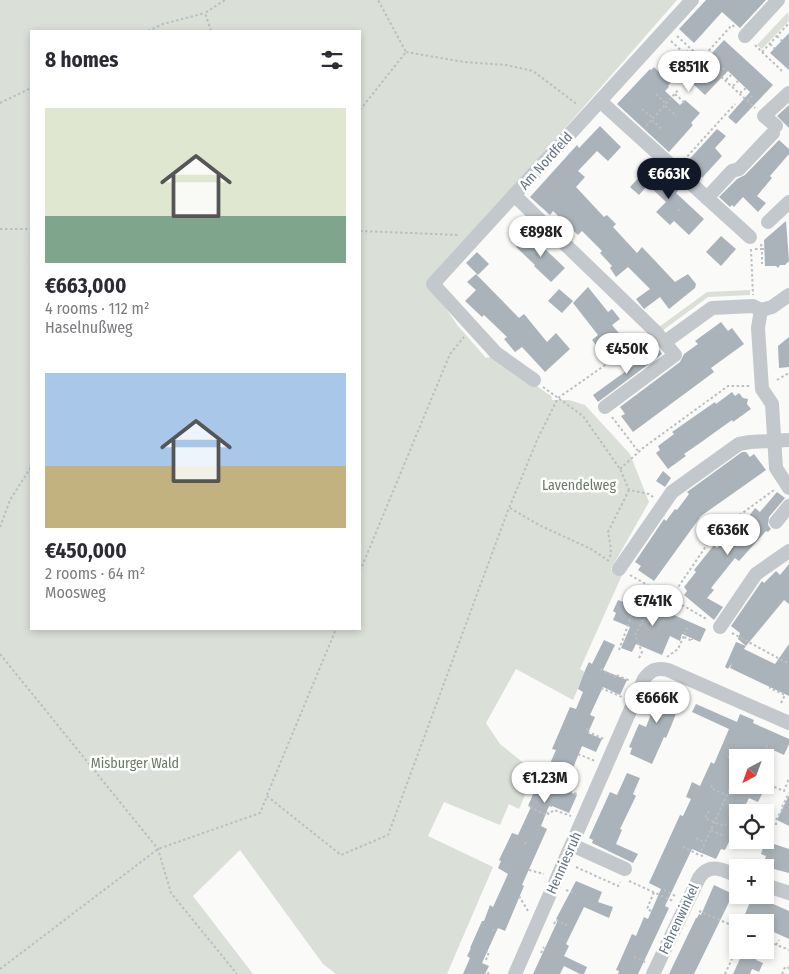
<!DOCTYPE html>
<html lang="en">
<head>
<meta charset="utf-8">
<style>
  body { margin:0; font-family:"Fira Sans Condensed",sans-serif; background:#f2f2f3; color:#2b2b33; height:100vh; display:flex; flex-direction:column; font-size:19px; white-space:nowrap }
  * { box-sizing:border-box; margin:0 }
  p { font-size:16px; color:#7c7c81 }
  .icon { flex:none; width:28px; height:28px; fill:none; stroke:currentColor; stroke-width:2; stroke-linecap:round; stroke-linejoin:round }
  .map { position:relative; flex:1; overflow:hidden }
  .drawer { position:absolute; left:30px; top:30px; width:331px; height:600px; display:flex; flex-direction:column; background:#fff; border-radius:0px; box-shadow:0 2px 8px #0003 }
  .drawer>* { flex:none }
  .needle { width:32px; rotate:221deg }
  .controls { position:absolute; left:729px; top:749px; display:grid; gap:10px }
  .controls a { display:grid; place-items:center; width:45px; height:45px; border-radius:0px; background:#fff; box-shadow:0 2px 8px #0003; font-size:25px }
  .price { position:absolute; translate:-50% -42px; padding:0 11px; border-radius:18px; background:#fff; color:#222; font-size:16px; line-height:32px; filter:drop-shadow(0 1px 2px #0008) }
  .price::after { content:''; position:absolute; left:50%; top:30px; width:15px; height:11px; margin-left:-8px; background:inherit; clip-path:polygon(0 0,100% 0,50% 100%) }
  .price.on { background:#111827; color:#fff }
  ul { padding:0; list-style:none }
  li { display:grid; align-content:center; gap:10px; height:265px; padding:0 15px }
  li span { display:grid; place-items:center; height:155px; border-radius:0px; color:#555 }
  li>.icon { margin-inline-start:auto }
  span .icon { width:90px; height:90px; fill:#fffc; stroke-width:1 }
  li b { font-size:21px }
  h2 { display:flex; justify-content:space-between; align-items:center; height:60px; padding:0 15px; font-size:21px }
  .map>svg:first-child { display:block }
  .green { fill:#dadfd7; fill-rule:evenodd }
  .building { fill:#aab3b9 }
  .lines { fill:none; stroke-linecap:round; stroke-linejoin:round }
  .path { stroke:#bbbfc2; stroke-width:2; stroke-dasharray:2.5 2.5; stroke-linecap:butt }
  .minor { stroke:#c3c8cc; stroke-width:14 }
  .labels { text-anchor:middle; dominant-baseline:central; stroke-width:5; stroke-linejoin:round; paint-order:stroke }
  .street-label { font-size:14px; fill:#657683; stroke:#fff }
  .park-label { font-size:14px; fill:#687a64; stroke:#fff }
</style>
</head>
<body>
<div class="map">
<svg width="789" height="974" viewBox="0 0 789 974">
  <rect width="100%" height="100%" fill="#fafaf8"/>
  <!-- green -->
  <g class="green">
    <path d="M0,0H677L429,284L458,326L486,358L494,356L551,396L552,400H569L585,405L630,454L649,502L611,569L622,575L580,669L585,672L573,700L516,669L486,723L500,744L535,772L519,809L509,804L500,825L444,802L428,836L493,867L447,974H336L323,964L240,850L193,896L253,974H0ZM31,31H360V629H31Z"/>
    <polygon points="788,12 789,21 762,49 757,45"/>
    <polygon points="750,290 750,295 708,297 662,331 659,327 707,292"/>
  </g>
  <!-- building -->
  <g class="building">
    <polygon points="706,0 766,0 740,28 722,12 694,43 679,29"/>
    <polygon points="789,33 789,70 770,53"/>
    <polygon points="724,40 773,85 736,124 728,117 750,92 728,71 705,95 680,72 668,86 669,87 665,91 680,105 685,100 700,113 691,123 693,125 669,152 617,104 650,69 651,70 654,67 663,76 687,50 702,64"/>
    <polygon points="789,105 789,128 777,116"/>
    <polygon points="600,126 621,147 608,161 597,151 578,171 585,177 576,187 604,217 607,215 616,224 613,227 637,253 642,247 675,282 688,274 696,284 695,288 669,309 660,297 644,309 636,299 650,289 628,267 616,277 610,268 612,266 600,253 602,251 582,231 578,235 553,211 550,215 530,197 577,145 579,148"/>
    <polygon points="717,129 726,136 715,148 722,156 702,178 701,176 699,179 684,165"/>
    <polygon points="779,140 789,149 789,154 770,176 772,178 757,196 766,203 758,212 743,197 734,207 732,205 730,207 719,197 737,179 745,175"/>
    <polygon points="657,166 671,180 672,178 681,187 676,193 704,219 689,235 674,221 670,225 656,212 666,202 648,185 639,195 630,187 644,172 648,176"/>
    <polygon points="786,221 789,261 785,265 780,265 778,268 776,266 765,266 764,240"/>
    <polygon points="529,234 565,268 551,282 534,266 535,265 516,247"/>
    <polygon points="721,236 736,249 721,266 706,252"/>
    <polygon points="477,252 489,264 478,275 466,263"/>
    <polygon points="476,274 519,318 524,314 547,342 556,333 570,349 545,372 522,347 515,352 504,339 507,337 484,315 482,317 465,301 476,290 467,282"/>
    <polygon points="588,287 608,312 612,309 620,319 612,325 623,338 603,354 592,340 598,335 573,303"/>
    <polygon points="559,289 573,301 562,313 548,301"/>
    <polygon points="721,322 728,331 732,328 744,344 711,368 714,372 633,432 621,416 625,414 620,407 680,362 684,354 698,344 695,341"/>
    <polygon points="789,337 789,367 779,368 778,346"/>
    <polygon points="658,348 662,354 598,402 593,395"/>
    <polygon points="732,392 735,396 739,393 743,398 748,399 747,404 751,409 733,422 732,420 700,443 684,454 686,456 668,469 656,453 660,450 658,446 674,434 672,432 682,425 715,402 716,404"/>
    <polygon points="742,452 746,452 750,457 754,454 766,470 701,516 654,581 638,570 641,566 635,562 664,519 666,521 675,509 677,510 689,494 687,492"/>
    <polygon points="663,471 671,478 665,487 656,481"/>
    <polygon points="777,492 785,498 769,517 768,525 771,529 768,532 766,531 739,561 735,558 711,588 714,590 707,598 723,607 714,620 684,595 687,591 684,587 696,572 694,570 714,545 717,548 744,518 746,520 755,508 760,512"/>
    <polygon points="789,564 789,604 784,600 746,646 738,639 740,633 731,626 762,581 764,583 776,571 780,575"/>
    <polygon points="618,600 648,611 651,605 706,629 700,642 682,634 680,641 670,636 662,655 636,644 632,652 621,648 630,627 613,620 616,613 613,611"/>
    <polygon points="604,640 615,645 603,670 627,680 620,695 603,687 590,715 595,717 588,733 602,739 596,752 582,746 564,790 577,795 569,813 552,806 552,807 549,806 541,826 547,829 522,885 524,886 505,931 498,928 497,930 482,963 489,966 485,974 463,974 470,958 467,956 471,948 470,948 482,921 484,921 490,905 493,907 508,874 498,868 501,861 499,860 512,833 518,835 531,807 528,806 534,792 537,793 556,750 552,749 570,707 576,709 583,692 578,689 586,668 589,662 592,664"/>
    <polygon points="736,642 746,646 744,649 775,664 789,644 789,696 730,668 732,663 728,669 725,667"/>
    <polygon points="661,682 684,692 672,724 666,738 664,737 652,764 630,754 632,748 629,747 639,724 646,727 653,709 651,708"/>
    <polygon points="696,704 737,722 740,714 754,720 753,723 789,739 789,744 784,755 773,750 769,758 738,758 738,785 755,785 764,790 758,802 749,798 742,812 738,812 738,823 725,850 721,849 716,859 692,849 665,906 669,908 638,974 618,974 619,971 616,970 632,934 636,936 644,917 648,919 661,889 649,883 680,815 683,816 691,799 686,797 692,782 700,786 711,762 714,764 729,729 692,712"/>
    <polygon points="627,773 640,778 633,794 636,796 620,829 622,830 616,844 638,854 633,863 592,843 593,840 589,838 610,792 617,795"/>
    <polygon points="789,795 789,826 777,820"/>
    <polygon points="765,841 789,849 789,873 770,868 771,867 763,864 766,856 761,854"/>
    <polygon points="576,881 602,892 598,902 613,907 609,918 584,907 566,944 569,946 564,956 587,967 584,974 580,974 564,966 560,974 533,974 558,920 556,919"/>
    <polygon points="714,885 733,894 694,974 669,974 696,918 697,918 699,914 701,915"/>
    <polygon points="753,895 789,911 789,939 765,928 765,922 751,922 743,919"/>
    <polygon points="744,950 760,950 756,960 763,963 759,972 752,969 750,974 733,974"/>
  </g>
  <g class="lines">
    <!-- path -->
    <g class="path">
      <polyline points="148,31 163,24 205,13"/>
      <polyline points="211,31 205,13 225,0"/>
      <polyline points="677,36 755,108"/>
      <polyline points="777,36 782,41"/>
      <polyline points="671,41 684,53"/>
      <polyline points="770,44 775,49"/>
      <polyline points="755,45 762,52 789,23"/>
      <polyline points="406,52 464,62 506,65 533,71 578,105"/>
      <polyline points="762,52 782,71"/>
      <polyline points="702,58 732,25 735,27"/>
      <polyline points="710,66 716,60"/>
      <polyline points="719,73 724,68"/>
      <polyline points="726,80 731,75"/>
      <polyline points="733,86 738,81"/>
      <polyline points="740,93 746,88"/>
      <polyline points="656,94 666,104"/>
      <polyline points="675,94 686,104"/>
      <polyline points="747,101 753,95"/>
      <polyline points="0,103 31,88"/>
      <polyline points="665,106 677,116"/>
      <polyline points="642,109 653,118"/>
      <polyline points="360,110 406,52 378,0"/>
      <polyline points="652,120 663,130"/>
      <polyline points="646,126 679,89"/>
      <polyline points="684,160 735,104"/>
      <polyline points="678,209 681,212"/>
      <polyline points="0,229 31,229"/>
      <polyline points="360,231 459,235"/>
      <polyline points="761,244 762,249 764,249"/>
      <polyline points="751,249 753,295"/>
      <polyline points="755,249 762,249 762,264"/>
      <polyline points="777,380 789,373"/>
      <polyline points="543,387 583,416 620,469 629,490 649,494 653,497"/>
      <polyline points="612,417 638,451"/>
      <polyline points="620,469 643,448 728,386 750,386"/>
      <polyline points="510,508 541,526 591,549 609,561"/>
      <polyline points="0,527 10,500 31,467"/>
      <polyline points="610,557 611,549 608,532 629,490"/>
      <polyline points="360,571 450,354 464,337"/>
      <polyline points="630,575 708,620"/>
      <polyline points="670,599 715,533 774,490"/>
      <polyline points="732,633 789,664"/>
      <polyline points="684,637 692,641 692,639"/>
      <polyline points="619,650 632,614 630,613"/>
      <polyline points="0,654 158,849 171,893 237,974"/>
      <polyline points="667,657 678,649 687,629 685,628"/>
      <polyline points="639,658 642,652 635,635 643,620"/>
      <polyline points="600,669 615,677 616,675 628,680 627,682"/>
      <polyline points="770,686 770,688 785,695 780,705"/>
      <polyline points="601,688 622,697"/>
      <polyline points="651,699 656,689 658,690"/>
      <polyline points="644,709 652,713"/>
      <polyline points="588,728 586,731 604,739"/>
      <polyline points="759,750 764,752 767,746 768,746"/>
      <polyline points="578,754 595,761"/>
      <polyline points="727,756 732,759 730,765 737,770"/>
      <polyline points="765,783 784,791 789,778"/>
      <polyline points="712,785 711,788 726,795"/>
      <polyline points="558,789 564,792 565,789 579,795"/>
      <polyline points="267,795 336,629"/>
      <polyline points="530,807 546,815 547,813 549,814 554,810 571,816"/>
      <polyline points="782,807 789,793"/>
      <polyline points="709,811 705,818 723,826 724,824 726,825"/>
      <polyline points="776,825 776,820 783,808"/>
      <polyline points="711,830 722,835 721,837"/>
      <polyline points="696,838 705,843"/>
      <polyline points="525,844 526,842"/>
      <polyline points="683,848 684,847 699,855 703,856"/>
      <polyline points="701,851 738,771"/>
      <polyline points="576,867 618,886 620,882"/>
      <polyline points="529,870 544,874"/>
      <polyline points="767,874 770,867"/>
      <polyline points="629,881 673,901"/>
      <polyline points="566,890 576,894"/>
      <polyline points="664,890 677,897"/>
      <polyline points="519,896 528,911"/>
      <polyline points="651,911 647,909 654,892"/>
      <polyline points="699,911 738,928"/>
      <polyline points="554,924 556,920 566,925 567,923"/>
      <polyline points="493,931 494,929"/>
      <polyline points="765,940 789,950"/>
      <polyline points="776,945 779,940"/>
      <polyline points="735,951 742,954"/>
      <polyline points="541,953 544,947"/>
      <polyline points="634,957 645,962"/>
      <polyline points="486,960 489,952 486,951"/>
      <polyline points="0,969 158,849 260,813 267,796 341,855 388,835 507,513 538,438 558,398 644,338"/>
      <polyline points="487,974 491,971"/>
      <polyline points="725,974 738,946"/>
      <polyline points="782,974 785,967 789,968"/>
    </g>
    <!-- minor -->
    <g class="minor">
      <polyline points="745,36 778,0"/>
      <polyline points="600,101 750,237"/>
      <polyline points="776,126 764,116 789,93"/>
      <polyline points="514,195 655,331 675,355 605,407"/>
      <polyline points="707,198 732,171 739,169 773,133"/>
      <polyline points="768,222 789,202"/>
      <polyline points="761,310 758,328 762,389 772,404 776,468 789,488"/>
      <polyline points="761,310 772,307 789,295"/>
      <polyline points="665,342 712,308 753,306 761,310"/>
      <polyline points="534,380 496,353 433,284 692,0"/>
      <polyline points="776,522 789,506"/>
      <polyline points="619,569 672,492 739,444 750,442 789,440"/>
      <polyline points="720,627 756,574 789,551"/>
      <polyline points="572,845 625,869"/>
      <polyline points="765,885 789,893"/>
      <path d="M515,974L644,679C651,670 656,667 668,670L789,723"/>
      <path d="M653,974L699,878C710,862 722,870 738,876"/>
    </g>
  </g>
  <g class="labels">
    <!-- street labels -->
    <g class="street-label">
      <text transform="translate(546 161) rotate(-48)">Am Nordfeld</text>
      <text transform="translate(564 863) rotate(-66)">Henniesruh</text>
      <text transform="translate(679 919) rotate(-65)">Fehrenwinkel</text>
    </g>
    <!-- park labels -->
    <g class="park-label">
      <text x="579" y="485">Lavendelweg</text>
      <text x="135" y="763">Misburger Wald</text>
    </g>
  </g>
</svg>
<div class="controls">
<a><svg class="needle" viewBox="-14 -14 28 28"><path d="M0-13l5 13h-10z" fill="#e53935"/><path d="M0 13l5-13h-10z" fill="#7c7c81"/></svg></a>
<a><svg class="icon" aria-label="locate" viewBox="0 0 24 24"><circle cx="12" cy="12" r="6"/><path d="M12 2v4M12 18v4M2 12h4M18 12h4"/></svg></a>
<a>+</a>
<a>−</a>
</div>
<b class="price" style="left:689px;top:93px">€851K</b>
<b class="price on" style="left:669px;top:200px">€663K</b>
<b class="price" style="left:541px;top:258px">€898K</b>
<b class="price" style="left:627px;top:375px">€450K</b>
<b class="price" style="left:728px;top:556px">€636K</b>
<b class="price" style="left:653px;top:627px">€741K</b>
<b class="price" style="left:657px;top:724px">€666K</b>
<b class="price" style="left:545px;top:804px">€1.23M</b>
<section class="drawer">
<h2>8 homes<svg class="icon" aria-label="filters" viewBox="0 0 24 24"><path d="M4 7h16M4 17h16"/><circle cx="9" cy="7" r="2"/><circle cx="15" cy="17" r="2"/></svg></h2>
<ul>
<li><span style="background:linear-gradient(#dfe7d0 70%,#7fa58c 0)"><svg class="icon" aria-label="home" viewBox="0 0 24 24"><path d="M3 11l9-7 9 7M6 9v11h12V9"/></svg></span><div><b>€663,000</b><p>4 rooms · 112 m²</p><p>Haselnußweg</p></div></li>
<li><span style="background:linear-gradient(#a9c7e8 60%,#c2b280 0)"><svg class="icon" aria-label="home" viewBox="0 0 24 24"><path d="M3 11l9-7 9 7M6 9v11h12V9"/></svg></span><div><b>€450,000</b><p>2 rooms · 64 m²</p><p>Moosweg</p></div></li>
</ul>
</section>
</div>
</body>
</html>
